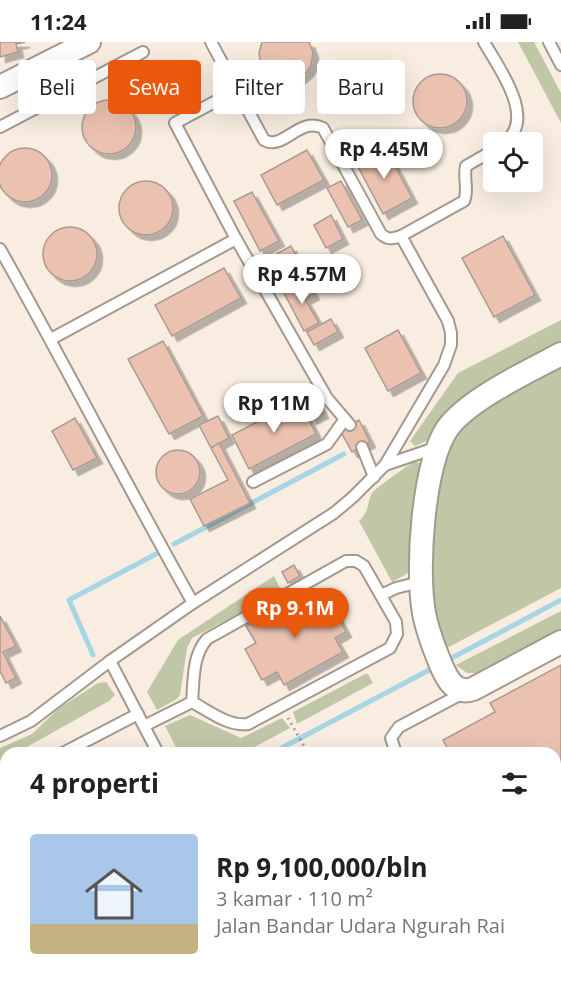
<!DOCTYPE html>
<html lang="id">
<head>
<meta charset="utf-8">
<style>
  body { margin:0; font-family:"Open Sans",sans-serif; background:#f6f6f6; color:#222; height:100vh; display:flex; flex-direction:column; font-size:22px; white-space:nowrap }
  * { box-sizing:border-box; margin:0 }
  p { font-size:20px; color:#767676 }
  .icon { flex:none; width:33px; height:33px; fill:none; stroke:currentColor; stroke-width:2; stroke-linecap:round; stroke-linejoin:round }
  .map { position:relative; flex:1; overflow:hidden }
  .side { position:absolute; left:0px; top:705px; width:561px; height:234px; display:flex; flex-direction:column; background:#fff; border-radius:18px 18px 0 0; box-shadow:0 6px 24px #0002 }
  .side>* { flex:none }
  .hud { position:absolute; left:18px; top:18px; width:525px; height:54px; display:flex; gap:12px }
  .tools { position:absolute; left:483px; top:90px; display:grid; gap:12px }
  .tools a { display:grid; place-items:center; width:60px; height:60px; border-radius:6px; background:#fff; box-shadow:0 6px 24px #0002; font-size:30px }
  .price { position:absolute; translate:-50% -51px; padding:0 14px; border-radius:21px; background:#fff; color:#222; font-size:20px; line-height:39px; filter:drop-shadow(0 2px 3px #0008) }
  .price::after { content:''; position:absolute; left:50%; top:36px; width:18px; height:14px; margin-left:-9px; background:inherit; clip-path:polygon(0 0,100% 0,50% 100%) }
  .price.selected { background:#ea580c; color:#fff }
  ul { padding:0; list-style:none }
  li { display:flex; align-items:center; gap:18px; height:150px; padding:0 30px }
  li span { display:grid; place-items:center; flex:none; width:168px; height:120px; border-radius:6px; color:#555 }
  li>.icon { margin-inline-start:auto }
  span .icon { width:72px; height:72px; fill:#fffc; stroke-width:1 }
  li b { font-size:26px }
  h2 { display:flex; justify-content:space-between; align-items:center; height:72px; padding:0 30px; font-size:26px }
  .pill { padding:0 21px; border-radius:6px; background:#fff; box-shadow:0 6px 24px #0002; font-size:21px; line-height:54px }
  .pill.selected { background:#ea580c; color:#fff }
  .status { display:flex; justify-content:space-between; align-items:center; height:42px; padding:0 30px; background:#fff; direction:ltr }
  .status svg { height:16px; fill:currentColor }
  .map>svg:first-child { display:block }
  .green { fill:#bfc7a6 }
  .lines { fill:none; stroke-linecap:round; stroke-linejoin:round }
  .stream { stroke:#a6d5e5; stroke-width:5 }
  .taxiway { stroke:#bfb6ac; stroke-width:50 }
  .building { fill:#ebc2b0; stroke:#a99a93; stroke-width:1.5; filter:url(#shadow) }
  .lane-casing { stroke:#a3998d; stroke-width:14 }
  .street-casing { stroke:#a3998d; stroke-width:26 }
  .path { stroke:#979087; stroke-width:3; stroke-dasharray:1.5 4.5; stroke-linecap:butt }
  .lane { stroke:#fff; stroke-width:10 }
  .street { stroke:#fff; stroke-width:22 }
</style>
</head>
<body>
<div class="status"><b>11:24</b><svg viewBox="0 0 49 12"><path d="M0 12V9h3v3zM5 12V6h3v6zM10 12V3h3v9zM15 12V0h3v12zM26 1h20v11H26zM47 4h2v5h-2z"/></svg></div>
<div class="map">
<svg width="561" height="939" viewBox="0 0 561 939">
  <defs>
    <filter id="shadow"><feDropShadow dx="5.5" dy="5.5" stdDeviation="0" flood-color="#0004"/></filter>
  </defs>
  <rect width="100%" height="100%" fill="#f8ede0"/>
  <!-- green -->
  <g class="green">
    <polygon points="518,0 534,0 561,51 561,81"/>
    <polygon points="561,278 561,304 429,398 415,404 410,399 458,331"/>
    <polygon points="561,323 561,546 447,606 429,556 429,485 451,397 465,376"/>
    <path d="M416,419L423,423L411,528L405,533L392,540L359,479C371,468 366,460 373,450C376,446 412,420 416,419Z"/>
    <polygon points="274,534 280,546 276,552 192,596 187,606 180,653 177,657 157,668 147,650 178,598"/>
    <polygon points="561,569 561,588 478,631 467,631 456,623"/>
    <polygon points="365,632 368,632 373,641 297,682 293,670"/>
    <polygon points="106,640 115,653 109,659 16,711 6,711 6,716 0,719 0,706 32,692 58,667 98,641"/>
    <polygon points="190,673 241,696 282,676 290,686 243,711 179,711 165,684"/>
    <polygon points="6,768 6,933 11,933 0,939 0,772"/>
  </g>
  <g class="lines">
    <!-- stream -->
    <g class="stream">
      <polyline points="174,502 344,412"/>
      <polyline points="93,613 69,558 156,512"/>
      <polyline points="446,619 561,558"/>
      <polyline points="272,711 435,625"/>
    </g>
    <!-- taxiway -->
    <polyline class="taxiway" points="308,939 327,939"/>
  </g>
  <!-- building -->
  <g class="building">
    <polygon points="0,0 25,0 16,2 18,10 0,15"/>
    <polygon points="262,0 309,0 313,10 311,24 307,30 296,39 289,41 275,39 264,31 261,25 259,11"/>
    <circle cx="440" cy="59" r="27"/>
    <circle cx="109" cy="85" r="27"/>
    <polygon points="384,103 412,156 383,172 355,119"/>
    <circle cx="25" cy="133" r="27"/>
    <polygon points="307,108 324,138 277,163 261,133"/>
    <circle cx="146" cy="166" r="27"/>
    <polygon points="341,139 362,178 348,185 327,146"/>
    <polygon points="252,150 279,199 260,209 234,159"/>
    <polygon points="331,173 343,197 326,206 314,183"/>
    <circle cx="70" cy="212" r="27"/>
    <polygon points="503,194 535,253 494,275 462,216"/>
    <polygon points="291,204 308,235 282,249 265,218"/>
    <polygon points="224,226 241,256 172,294 155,263"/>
    <polygon points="307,239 314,252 305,257 319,281 304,289 284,251"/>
    <polygon points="331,277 338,290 314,303 307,290"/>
    <polygon points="398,288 421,331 388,349 365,306"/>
    <polygon points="163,299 203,374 169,392 128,317"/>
    <polygon points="299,358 316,392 249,427 232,393"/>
    <polygon points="317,358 323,371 311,377 305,364"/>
    <polygon points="218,374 229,396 211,406 199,383"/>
    <polygon points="75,376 97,416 73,428 52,389"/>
    <polygon points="359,378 370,400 352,410 340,388"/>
    <polygon points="219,401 250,461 204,484 190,457 228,438 211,406"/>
    <circle cx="178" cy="430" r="22"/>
    <polygon points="294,523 300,534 288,541 282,530"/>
    <polygon points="305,551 314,566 329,557 346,590 335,596 343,610 284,643 277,630 262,638 245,607 256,601 246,584"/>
    <polygon points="0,574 16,604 3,610 16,636 6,641 0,629"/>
    <polygon points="561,623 561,918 555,906 555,711 450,711 443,698 495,670 490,661"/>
  </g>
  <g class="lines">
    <defs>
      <g id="lane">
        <path d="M211,0L264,98C284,109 299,74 323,86L381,192C388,198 392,197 401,194"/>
        <path d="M484,0C498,25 537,76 505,100"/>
        <polyline points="549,0 561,23"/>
        <polyline points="237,48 175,81 236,197 327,356 350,383"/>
        <polyline points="0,85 143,10"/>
        <path d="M0,207C66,324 127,444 193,561"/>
        <polyline points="51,297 236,197"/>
        <polyline points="362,405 374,435"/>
        <polyline points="385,423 438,405"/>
        <polyline points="253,440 327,402 345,377"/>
        <path d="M346,519H356L364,524L396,580L397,592L390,606L248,682C229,685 209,669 192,660C194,638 192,614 207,597Z"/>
        <polyline points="381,553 396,546 420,540"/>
        <polyline points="110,619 158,711"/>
        <polyline points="144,684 192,660"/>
        <path d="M0,694L31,679L110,619L193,561L334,471L353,455L385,423L444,323L451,303V291L448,279L401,194L464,159C469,148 463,136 466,124L494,108"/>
        <polyline points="63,711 138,672"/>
        <polyline points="396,711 391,696 399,685 465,650"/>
        <polyline points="0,744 6,740"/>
        <polyline points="544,933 547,939"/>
      </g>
      <g id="street">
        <polyline points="0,45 89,0"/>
        <path d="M561,312C529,329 467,358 447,387C423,424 416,527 424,571C427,588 434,606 441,623C447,637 455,653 473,647L561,600"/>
      </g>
    </defs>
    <!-- lane casing -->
    <use href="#lane" class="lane-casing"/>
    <!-- street casing -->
    <use href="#street" class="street-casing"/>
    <!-- path -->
    <polyline class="path" points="288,676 308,711"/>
    <!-- lane -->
    <use href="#lane" class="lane"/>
    <!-- street -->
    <use href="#street" class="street"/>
  </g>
</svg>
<div class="tools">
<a><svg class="icon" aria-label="locate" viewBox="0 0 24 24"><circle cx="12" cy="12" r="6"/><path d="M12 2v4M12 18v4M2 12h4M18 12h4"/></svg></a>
</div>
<b class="price" style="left:384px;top:138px">Rp 4.45M</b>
<b class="price" style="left:302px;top:263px">Rp 4.57M</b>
<b class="price" style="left:274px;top:392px">Rp 11M</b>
<b class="price selected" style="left:295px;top:597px">Rp 9.1M</b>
<div class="hud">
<a class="pill">Beli</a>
<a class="pill selected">Sewa</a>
<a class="pill">Filter</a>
<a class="pill">Baru</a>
</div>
<section class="side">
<h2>4 properti<svg class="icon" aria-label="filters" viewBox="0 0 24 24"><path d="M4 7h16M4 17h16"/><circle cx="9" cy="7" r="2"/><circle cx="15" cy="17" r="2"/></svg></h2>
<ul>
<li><span style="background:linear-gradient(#a9c7e8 75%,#c2b280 0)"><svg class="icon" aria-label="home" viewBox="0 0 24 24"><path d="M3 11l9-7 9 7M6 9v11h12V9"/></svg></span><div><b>Rp 9,100,000/bln</b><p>3 kamar · 110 m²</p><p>Jalan Bandar Udara Ngurah Rai</p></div></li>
</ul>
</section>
</div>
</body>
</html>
